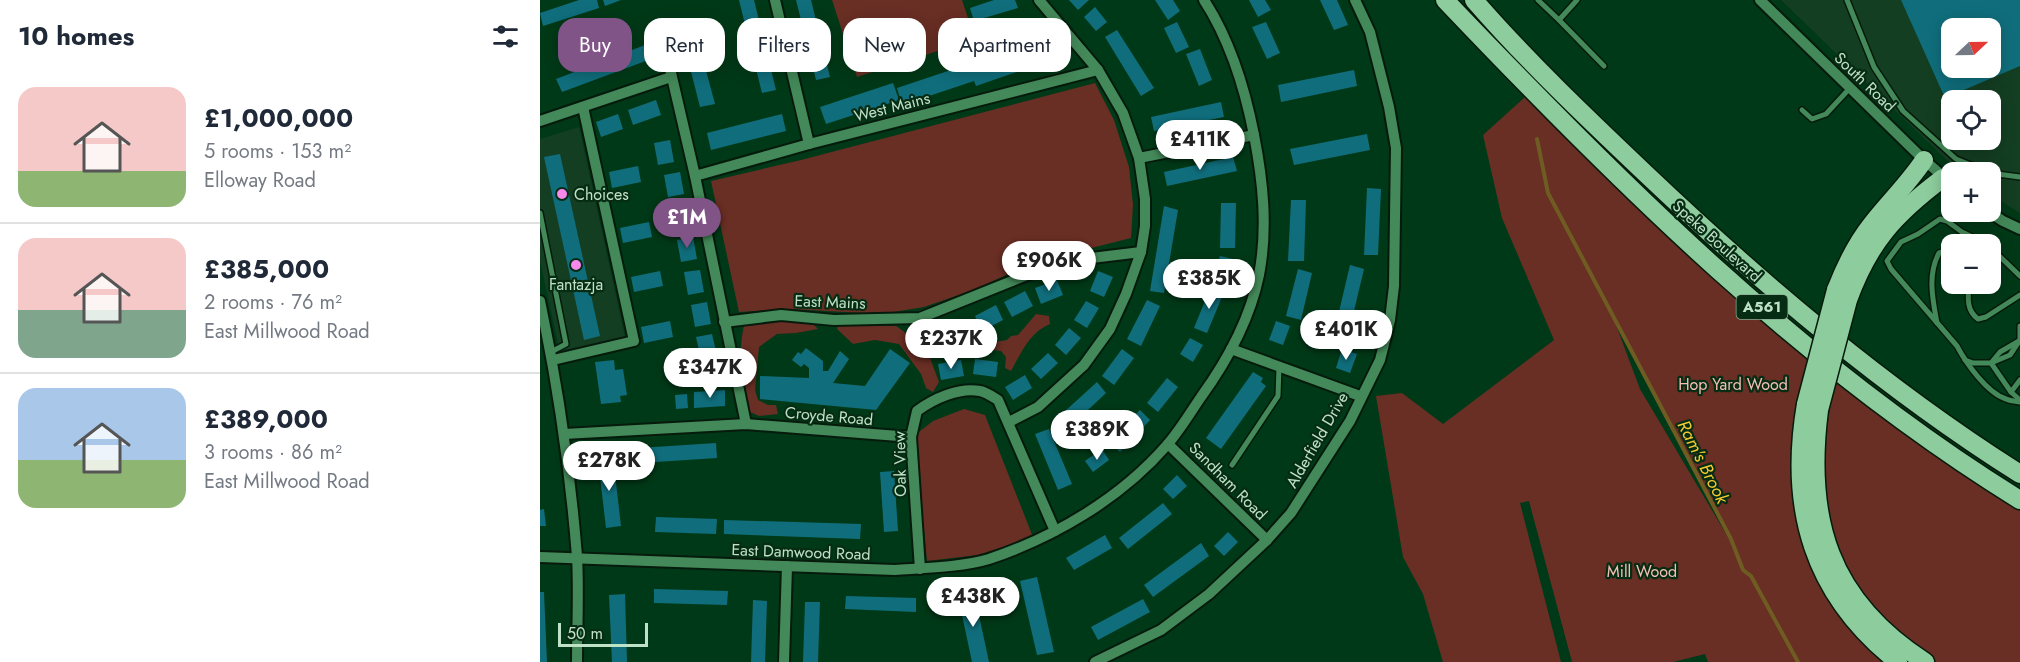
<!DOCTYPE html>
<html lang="en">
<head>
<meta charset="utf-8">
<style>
  body { margin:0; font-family:Jost,sans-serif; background:#f6f6f7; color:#1f2937; height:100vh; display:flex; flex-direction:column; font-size:22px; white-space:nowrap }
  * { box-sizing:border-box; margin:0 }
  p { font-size:20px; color:#747a83 }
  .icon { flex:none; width:33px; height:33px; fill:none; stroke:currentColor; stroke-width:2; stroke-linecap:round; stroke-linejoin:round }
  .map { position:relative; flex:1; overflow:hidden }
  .details { display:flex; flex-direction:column; background:#fff; width:540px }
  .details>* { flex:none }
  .guide { position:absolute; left:18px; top:18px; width:570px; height:54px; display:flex; gap:12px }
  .needle { width:39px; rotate:68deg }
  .tools { position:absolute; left:1401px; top:18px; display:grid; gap:12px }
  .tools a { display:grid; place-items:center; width:60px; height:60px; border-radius:12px; background:#fff; box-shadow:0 3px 15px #0003; font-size:30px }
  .scale { position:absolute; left:18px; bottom:15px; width:90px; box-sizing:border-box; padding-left:6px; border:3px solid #bfe1c6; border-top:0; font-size:16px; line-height:21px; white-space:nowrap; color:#bfe1c6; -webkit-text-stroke:4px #062c14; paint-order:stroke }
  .price { position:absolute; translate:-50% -51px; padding:0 14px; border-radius:21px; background:#fff; color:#222; font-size:20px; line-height:39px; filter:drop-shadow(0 2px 3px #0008) }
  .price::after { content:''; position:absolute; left:50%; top:36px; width:18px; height:14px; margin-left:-9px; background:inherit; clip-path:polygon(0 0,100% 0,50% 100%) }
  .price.current { background:#815488; color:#fff }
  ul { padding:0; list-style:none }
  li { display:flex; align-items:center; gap:18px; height:150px; padding:0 18px }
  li+li { border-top:2px solid #e0e1e3 }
  li span { display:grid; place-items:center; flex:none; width:168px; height:120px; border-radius:18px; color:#555 }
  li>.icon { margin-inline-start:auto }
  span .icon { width:72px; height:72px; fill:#fffc; stroke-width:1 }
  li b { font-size:26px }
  h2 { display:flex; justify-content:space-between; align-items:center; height:72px; padding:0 18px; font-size:26px }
  .chip { padding:0 21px; border-radius:18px; background:#fff; box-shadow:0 3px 15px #0003; font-size:21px; line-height:54px }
  .chip.current { background:#815488; color:#fff }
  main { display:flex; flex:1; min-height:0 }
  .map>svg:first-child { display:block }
  .built { fill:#143e22; fill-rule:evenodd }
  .green { fill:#692e24; fill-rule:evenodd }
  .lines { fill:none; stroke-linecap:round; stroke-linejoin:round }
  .stream { stroke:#6e5c22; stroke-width:4 }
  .building { fill:#106e7c; fill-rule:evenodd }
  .lane-casing { stroke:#061b0c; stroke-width:8 }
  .street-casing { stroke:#061b0c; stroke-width:14 }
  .highway-casing { stroke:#061b0c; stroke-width:21 }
  .lane { stroke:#448959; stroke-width:5 }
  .street { stroke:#448959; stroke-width:10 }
  .highway { stroke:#8dcd9d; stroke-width:18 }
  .highway-bridge-casing { stroke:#061b0c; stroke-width:21; stroke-linecap:butt }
  .highway-bridge { stroke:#8dcd9d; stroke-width:18 }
  .poi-dot { fill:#f888eb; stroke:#062c14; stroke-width:2 }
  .labels { text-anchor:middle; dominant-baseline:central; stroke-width:4.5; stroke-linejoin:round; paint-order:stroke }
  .shield { fill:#062c14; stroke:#88ab91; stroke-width:1.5 }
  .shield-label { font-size:15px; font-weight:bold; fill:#bfe1c6 }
  .street-label { font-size:16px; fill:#bfe1c6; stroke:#062c14 }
  .poi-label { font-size:16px; fill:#bfe1c6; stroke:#062c14; text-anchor:start }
  .park-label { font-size:16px; fill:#f6bfb4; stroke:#062c14 }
  .water-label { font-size:18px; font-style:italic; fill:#f4c930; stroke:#062c14 }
</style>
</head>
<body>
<main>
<section class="details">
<h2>10 homes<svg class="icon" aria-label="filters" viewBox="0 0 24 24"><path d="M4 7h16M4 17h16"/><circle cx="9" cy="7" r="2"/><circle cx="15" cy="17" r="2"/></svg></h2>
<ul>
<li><span style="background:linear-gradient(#f6c9c9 70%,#8fb573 0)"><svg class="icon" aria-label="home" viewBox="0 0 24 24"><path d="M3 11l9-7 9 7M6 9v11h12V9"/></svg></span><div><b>£1,000,000</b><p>5 rooms · 153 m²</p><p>Elloway Road</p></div></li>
<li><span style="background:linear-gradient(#f6c9c9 60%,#7fa58c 0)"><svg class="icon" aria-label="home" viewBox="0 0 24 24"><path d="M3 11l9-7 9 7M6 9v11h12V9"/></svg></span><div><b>£385,000</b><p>2 rooms · 76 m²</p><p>East Millwood Road</p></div></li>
<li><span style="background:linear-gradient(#a9c7e8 60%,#8fb573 0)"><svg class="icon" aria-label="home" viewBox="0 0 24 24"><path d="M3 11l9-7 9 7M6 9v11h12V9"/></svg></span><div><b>£389,000</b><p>3 rooms · 86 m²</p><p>East Millwood Road</p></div></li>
</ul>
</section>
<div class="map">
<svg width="1480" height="662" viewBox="0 0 1480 662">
  <rect width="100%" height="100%" fill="#003917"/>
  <!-- built -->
  <g class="built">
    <path d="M1241,0H1480V213L1451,195L1450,172H1419ZM1412,28H1450V68H1412ZM1412,100H1450V140H1412Z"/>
    <polygon points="39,127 85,337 20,352 0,261 0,139"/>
  </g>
  <!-- green -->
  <g class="green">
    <polygon points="292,0 422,0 435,39 317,77"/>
    <polygon points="555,83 574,120 589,167 593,205 591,238 492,263 436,289 384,307 341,314 250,309 199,312 171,181 261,160"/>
    <path d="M985,97L1022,121L1277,360L1260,490L1358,662H1168L1165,654L1133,662H1032L989,501L980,503L1021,662H903L883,594L863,557L836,396L862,393L903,424L1014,340L962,218L943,135ZM1076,325H1077L1192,544L1100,389Z"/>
    <path d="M496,314L509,316L510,324C490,332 481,353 471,371L465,368L466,357L461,351L426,346L435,334L430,322L434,321L440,338L448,343L467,340L471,336L478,335Z"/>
    <path d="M248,318L273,324L278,329L256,333L237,334L219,347L215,390L218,400L228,405H236L238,414L219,416L210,412C204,380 196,354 205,322Z"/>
    <polygon points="298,326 356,326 370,336 376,352 390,358 399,382 393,392 386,388 381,374 359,344 335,340 313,344 297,329"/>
    <polygon points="1298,371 1480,500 1480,662 1385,662 1300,575 1275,439"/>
    <polygon points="424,409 445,415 493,537 438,555 387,561 375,435 393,421"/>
  </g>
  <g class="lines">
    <!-- stream -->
    <polyline class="stream" points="997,139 1008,193 1191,539 1203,570 1211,576 1258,662"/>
  </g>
  <!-- building -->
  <g class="building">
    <polygon points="39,0 57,0 59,8 3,26 0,13"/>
    <polygon points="63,0 81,0 65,6"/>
    <polygon points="199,0 214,0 236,90 222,93"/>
    <polygon points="256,0 271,0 290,77 276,80"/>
    <polygon points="454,0 475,0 478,8 434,21 430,8"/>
    <polygon points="529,0 549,0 538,10"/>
    <polygon points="615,0 633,0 640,11 628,20"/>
    <polygon points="709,0 725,0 731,10 718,17"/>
    <polygon points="780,0 797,0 808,25 794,30"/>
    <path d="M1361,0H1480V66L1405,98ZM1412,28H1450V68H1412Z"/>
    <polygon points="555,7 567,22 556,31 544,17"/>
    <polygon points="637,22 649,47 636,53 624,28"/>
    <polygon points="726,22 740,53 727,59 712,27"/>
    <polygon points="577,30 614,88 601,96 565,37"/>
    <polygon points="157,37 175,104 160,107 143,40"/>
    <polygon points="105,45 111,59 22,92 16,79"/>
    <polygon points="503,45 508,61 436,86 434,81 362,105 357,88 429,64 430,69"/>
    <polygon points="660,49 672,80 659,86 646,54"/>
    <polygon points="814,70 817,86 741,102 738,85"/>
    <polygon points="353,83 359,100 286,124 280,107"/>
    <polygon points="116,100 121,115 93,125 88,110"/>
    <polygon points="681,102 684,117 614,131 611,117"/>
    <polygon points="78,114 83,129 61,137 56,122"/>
    <polygon points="242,114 246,131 171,150 167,133"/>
    <polygon points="827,134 830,150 754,165 750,149"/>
    <polygon points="130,140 134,162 118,165 114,143"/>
    <polygon points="20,154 60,336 44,340 4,157"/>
    <polygon points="693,157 697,171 627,186 624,172"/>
    <polygon points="98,166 101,182 72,188 69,172"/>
    <polygon points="140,172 144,194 128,197 124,175"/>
    <polygon points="827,188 841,189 838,255 824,255"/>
    <polygon points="751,200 766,200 764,261 748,261"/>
    <polygon points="681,203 696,203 695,248 680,248"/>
    <polygon points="146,205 150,227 134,229 130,207"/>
    <polygon points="624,206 638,210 624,293 610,291"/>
    <polygon points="109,222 112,237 83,243 80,228"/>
    <polygon points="153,237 157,259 141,262 137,240"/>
    <polygon points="680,256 693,259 688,280 674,277"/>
    <polygon points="810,265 824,269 808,336 794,333"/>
    <polygon points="758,269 772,273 761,320 746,316"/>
    <polygon points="160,270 164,292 148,295 144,272"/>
    <polygon points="120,271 123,286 94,292 91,277"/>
    <polygon points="558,271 573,277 564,297 550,291"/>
    <polygon points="517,280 523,295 501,304 495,288"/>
    <polygon points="671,286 684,292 667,333 654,328"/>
    <polygon points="485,291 493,306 472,317 464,302"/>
    <polygon points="607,300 620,306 601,346 587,339"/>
    <polygon points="546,301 559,308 547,328 534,320"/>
    <polygon points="167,302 171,324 155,327 151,305"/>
    <polygon points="456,305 463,320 442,331 435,316"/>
    <polygon points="425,319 430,335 407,341 403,326"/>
    <polygon points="130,321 133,337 104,343 101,327"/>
    <polygon points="736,321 750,326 743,345 729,340"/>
    <polygon points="394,328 397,344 373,349 370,333"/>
    <polygon points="529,328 541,338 526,355 515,345"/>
    <polygon points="172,334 179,364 163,368 156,337"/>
    <polygon points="650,338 663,345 653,362 640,354"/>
    <polygon points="266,348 283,361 283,371 288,371 300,351 309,359 293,383 325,386 350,349 370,363 336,410 220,399 220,376 269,378 269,368 264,364 261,367 252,360 258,352 261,354"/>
    <polygon points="582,349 594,358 574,385 562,376"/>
    <polygon points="802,349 817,354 810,373 796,368"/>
    <polygon points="508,353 518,363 501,379 491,369"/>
    <polygon points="435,359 458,362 456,377 433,374"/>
    <polygon points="74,360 75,370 83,369 87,395 80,396 81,402 61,404 55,362"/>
    <polygon points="421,360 424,376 401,380 398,364"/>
    <polygon points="713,372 723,378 721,382 726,386 681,449 666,438"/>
    <polygon points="485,375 492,388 473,400 465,387"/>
    <polygon points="627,378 638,387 618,412 607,403"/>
    <polygon points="557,382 566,393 533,424 523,413"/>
    <polygon points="185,390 185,406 154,408 154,392"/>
    <polygon points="147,394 148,408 136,409 135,395"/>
    <polygon points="600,410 610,420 580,452 569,442"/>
    <polygon points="509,429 532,484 518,490 495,434"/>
    <polygon points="176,443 177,458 100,463 99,448"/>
    <polygon points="562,449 569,460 553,472 545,461"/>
    <polygon points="73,457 81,526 66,528 58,459"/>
    <polygon points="354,471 358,531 344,532 340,472"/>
    <polygon points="637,475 647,486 633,499 623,489"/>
    <polygon points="623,503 632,514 588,549 579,538"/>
    <polygon points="4,509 6,526 0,526 0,510"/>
    <polygon points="116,517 177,519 176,534 115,532"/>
    <polygon points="184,520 321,524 320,539 184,534"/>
    <polygon points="688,532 698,542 684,556 674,546"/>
    <polygon points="565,535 572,548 534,570 526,558"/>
    <polygon points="661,543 669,556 613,597 604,585"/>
    <polygon points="497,577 514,652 497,655 480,581"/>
    <polygon points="114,589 188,591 187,605 114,603"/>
    <polygon points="0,592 4,592 7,662 0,662"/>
    <polygon points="434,592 449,662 432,662 418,596"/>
    <polygon points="85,594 87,662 72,662 69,595"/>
    <polygon points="306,596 376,598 376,612 305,609"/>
    <polygon points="603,599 610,612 558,640 551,627"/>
    <polygon points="213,600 227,601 225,662 211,662"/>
    <polygon points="265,602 280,602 278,662 263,662"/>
  </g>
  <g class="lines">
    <defs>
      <g id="lane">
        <polyline points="998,0 1019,20 1037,0"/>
        <polyline points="1307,0 1334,67 1363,111 1416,159 1448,172"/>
        <polyline points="1019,20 1064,66"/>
        <polyline points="1262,110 1272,119 1286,114 1310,88"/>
        <polyline points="1450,173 1480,177"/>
        <polyline points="0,213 26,344 11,352"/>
        <path d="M1447,244L1422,232L1407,221L1400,219L1378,234L1361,242L1347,261L1351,269L1417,346C1426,363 1447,393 1466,399C1470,401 1475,401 1480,402"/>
        <polyline points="1450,247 1480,276"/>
        <path d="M1429,284C1428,297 1426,310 1438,319L1446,317L1480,295"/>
        <path d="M1397,323C1393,301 1387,275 1399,253L1412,249"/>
        <polyline points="1480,326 1480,339"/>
        <polyline points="1425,360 1433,363 1451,363 1460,352 1479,341"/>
        <polyline points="1480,380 1471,392 1480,400"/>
        <polyline points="1471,392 1451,363 1470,355 1480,340"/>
        <polyline points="692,465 738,396 739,367"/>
      </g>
      <g id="street">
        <polyline points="235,0 269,144"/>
        <polyline points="1220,0 1384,160 1412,184"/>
        <polyline points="125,47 155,176 206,424"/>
        <polyline points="0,121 131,77"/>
        <polyline points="599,158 714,135"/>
        <polyline points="155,176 269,144 558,70"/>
        <polyline points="1449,212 1463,221 1480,229"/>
        <path d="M0,301C18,385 30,470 37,556C39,591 37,627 37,662"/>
        <polyline points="184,322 241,315 294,320 380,318 502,269 535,260 601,252"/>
        <polyline points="691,349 820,396"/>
        <polyline points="13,360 94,341 43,107"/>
        <polyline points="469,422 498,407 544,365 570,329 586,294 601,252 605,226 605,199 599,158 583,113 558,70 499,0"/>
        <polyline points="24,434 206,424 371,437"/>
        <polyline points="628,444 727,540"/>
        <path d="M0,557L355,570C383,568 423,567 449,559C515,537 581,498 627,445C640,430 650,413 661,397C687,361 710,319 719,275C728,228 723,181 714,135C705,89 690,40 664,0"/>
        <path d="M380,569L371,437L377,411C393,399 419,387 440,391C446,392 453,397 458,400L515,531"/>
        <polyline points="244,662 247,566"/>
        <polyline points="555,662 621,630 669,594 727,540 751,513 810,421 840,360 850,320 854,286 856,148 849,107 830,32 815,0"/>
      </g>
      <g id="highway">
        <path d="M905,0C1080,184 1263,366 1480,500"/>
        <path d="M934,0C987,61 1047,118 1106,174C1222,284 1344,388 1480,474"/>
        <path d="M1296,290C1305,267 1315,245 1331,225C1348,203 1368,184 1384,160"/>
        <path d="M1308,300C1329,242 1355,214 1403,178"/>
        <path d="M1266,404C1248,509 1273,595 1358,662"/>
        <path d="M1279,410C1265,520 1289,600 1385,662"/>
      </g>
    </defs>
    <!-- lane casing -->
    <use href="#lane" class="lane-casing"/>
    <!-- street casing -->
    <use href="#street" class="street-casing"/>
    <!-- highway casing -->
    <use href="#highway" class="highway-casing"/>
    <!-- lane -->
    <use href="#lane" class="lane"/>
    <!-- street -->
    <use href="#street" class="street"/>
    <!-- highway -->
    <use href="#highway" class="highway"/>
    <defs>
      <g id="highway-bridge">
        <polyline points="1266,404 1296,290"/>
        <polyline points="1279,410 1308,300"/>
      </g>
    </defs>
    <!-- highway-bridge casing -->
    <use href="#highway-bridge" class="highway-bridge-casing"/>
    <!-- highway-bridge -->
    <use href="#highway-bridge" class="highway-bridge"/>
  </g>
  <!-- markers -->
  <g class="poi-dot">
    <circle cx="22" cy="194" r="6"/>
    <circle cx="36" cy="265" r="6"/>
  </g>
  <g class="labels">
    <!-- shield labels -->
    <rect class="shield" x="1196.5" y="295" width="51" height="24" rx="4.5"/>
    <g class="shield-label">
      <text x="1222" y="307">A561</text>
    </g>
    <!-- street labels -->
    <g class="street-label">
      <text transform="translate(1325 82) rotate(44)">South Road</text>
      <text transform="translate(352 107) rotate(-14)">West Mains</text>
      <text transform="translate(1177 241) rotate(42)">Speke Boulevard</text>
      <text transform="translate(290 302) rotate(2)">East Mains</text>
      <text transform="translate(289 416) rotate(5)">Croyde Road</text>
      <text transform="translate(777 440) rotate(-60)">Alderfield Drive</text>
      <text transform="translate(360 464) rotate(-91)">Oak View</text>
      <text transform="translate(688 481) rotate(45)">Sandham Road</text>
      <text transform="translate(261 552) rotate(2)">East Damwood Road</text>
    </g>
    <!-- poi labels -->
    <g class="poi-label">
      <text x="34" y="194">Choices</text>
      <text x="36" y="284" text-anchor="middle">Fantazja</text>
    </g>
    <!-- park labels -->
    <g class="park-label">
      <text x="1193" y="384">Hop Yard Wood</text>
      <text x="1102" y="571">Mill Wood</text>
    </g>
    <!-- water labels -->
    <g class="water-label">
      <text transform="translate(1163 462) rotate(63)">Ram's Brook</text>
    </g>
  </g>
</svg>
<div class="tools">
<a><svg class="needle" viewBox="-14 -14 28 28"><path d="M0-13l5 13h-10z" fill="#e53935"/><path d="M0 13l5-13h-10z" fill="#747a83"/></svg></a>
<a><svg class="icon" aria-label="locate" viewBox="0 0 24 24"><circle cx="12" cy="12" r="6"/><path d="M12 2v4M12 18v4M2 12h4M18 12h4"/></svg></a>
<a>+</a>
<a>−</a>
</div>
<div class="scale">50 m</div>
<b class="price" style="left:660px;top:171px">£411K</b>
<b class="price current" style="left:147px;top:249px">£1M</b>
<b class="price" style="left:509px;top:292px">£906K</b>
<b class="price" style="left:669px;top:310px">£385K</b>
<b class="price" style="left:806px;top:361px">£401K</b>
<b class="price" style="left:411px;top:370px">£237K</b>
<b class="price" style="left:170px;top:399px">£347K</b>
<b class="price" style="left:557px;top:461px">£389K</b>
<b class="price" style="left:69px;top:492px">£278K</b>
<b class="price" style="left:433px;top:628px">£438K</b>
<div class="guide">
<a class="chip current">Buy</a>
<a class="chip">Rent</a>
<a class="chip">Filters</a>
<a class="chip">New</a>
<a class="chip">Apartment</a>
</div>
</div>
</main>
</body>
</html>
